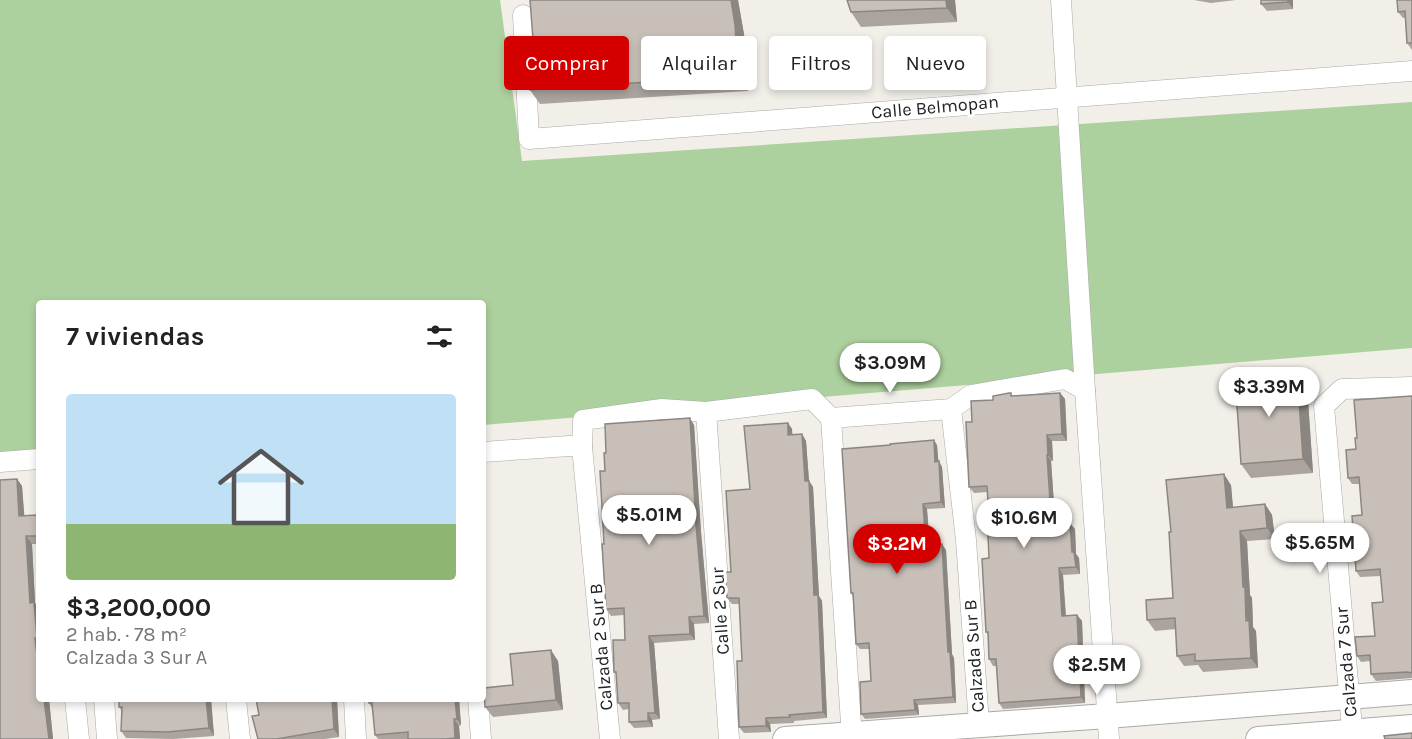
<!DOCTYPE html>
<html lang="es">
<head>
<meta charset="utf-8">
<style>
  body { margin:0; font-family:Karla,sans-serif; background:#f2f2f2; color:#222; height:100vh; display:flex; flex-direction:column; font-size:22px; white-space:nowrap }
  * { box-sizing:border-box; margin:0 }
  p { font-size:20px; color:#767676 }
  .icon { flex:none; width:33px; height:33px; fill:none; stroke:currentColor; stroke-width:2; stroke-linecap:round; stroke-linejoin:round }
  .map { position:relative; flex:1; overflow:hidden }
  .sheet { position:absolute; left:36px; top:300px; width:450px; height:402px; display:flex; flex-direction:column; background:#fff; border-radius:6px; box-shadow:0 3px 9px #0003 }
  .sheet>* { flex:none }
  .top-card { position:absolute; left:504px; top:36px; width:570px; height:54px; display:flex; gap:12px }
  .price { position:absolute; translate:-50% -51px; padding:0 14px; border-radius:21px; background:#fff; color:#222; font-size:20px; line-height:39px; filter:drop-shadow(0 2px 3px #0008) }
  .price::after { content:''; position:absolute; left:50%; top:36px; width:18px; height:14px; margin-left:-9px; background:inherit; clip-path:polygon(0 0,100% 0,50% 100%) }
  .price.current { background:#d40000; color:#fff }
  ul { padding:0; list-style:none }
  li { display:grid; align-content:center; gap:12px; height:318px; padding:0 30px }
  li+li { border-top:2px solid #e0e0e0 }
  li span { display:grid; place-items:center; height:186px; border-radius:6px; color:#555 }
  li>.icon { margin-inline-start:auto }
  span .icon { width:108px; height:108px; fill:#fffc; stroke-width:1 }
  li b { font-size:26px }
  h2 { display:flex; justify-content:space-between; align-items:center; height:72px; padding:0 30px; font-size:26px }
  .chip { padding:0 21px; border-radius:6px; background:#fff; box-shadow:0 3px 9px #0003; font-size:21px; line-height:54px }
  .chip.current { background:#d40000; color:#fff }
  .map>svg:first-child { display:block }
  .forest { fill:#add19e }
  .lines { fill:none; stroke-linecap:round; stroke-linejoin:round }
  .minor-casing { stroke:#a9a9a9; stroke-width:21 }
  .tertiary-casing { stroke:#a9a9a9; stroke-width:26 }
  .minor { stroke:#fff; stroke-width:20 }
  .tertiary { stroke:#fff; stroke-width:24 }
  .wall { fill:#aba49e }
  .shaded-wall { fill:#8b8681 }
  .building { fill:#c7bfb8; stroke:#8b8681; stroke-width:1.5 }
  .labels { text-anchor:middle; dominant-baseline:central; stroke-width:6; stroke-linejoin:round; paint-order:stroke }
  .street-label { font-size:18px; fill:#222; stroke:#fff }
</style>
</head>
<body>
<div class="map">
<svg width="1412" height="739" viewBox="0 0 1412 739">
  <rect width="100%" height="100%" fill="#f2efe9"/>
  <!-- forest -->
  <polygon class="forest" points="0,0 500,0 522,161 1412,102 1412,348 483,425 483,303 39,303 39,462 0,466"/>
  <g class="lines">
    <defs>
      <g id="minor">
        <polyline points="1061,0 1085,390 1109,739"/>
        <polyline points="523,15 529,139 1412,71"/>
        <polyline points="951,409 966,540 979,724"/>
        <polyline points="706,412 729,739"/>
        <polyline points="831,418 852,739"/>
        <polyline points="483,452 569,446 582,447"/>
        <polyline points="0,462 39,459"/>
        <polyline points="75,699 79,739"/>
        <polyline points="104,699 107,739"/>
        <polyline points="236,699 240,739"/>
        <polyline points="354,699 356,739"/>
        <polyline points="478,699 481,739"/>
        <polyline points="610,739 582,447 583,420 662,409 706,412 812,399 831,418 951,409 971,395 1065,379 1085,390"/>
        <polyline points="1353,739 1324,406 1342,389 1412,387"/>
      </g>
      <g id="tertiary">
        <polyline points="785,739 1107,716 1412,692"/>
        <polyline points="1258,739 1412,727"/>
      </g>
    </defs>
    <!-- minor casing -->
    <use href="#minor" class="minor-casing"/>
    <!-- tertiary casing -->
    <use href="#tertiary" class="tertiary-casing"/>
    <!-- minor -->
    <use href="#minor" class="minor"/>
    <!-- tertiary -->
    <use href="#tertiary" class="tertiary"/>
  </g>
  <!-- wall -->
  <g class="wall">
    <polygon points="530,0 738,0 745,40 748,91 540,104 530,90 534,52"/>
    <polygon points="955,0 957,22 861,27 851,12"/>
    <polygon points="1194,0 1236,0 1211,3"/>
    <polygon points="1293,0 1293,9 1267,11 1261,4"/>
    <polygon points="1412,0 1412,50 1407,43 1405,18 1403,18 1398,12"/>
    <polygon points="1307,386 1313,473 1251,478 1241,464"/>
    <polygon points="1011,393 1012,396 1060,393 1065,399 1067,441 1052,441 1053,461 1051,461 1054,504 1056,507 1057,524 1075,529 1076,554 1079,558 1080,574 1063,575 1066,615 1077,615 1082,621 1085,703 1003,709 999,703 997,666 993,666 989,659 988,635 986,632 990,534 988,492 974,493 969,487 972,422"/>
    <polygon points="1412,396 1412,678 1376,681 1371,674 1370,661 1361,662 1357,656 1375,636 1383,602 1381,576 1360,577 1356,571 1362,515 1360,484 1352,484 1348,478 1356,449 1357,438"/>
    <polygon points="788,423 792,429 792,435 802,434 806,441 809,481 813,487 819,596 822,601 827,718 794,721 794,723 770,724 771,732 744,733 739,727 742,661 739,604 732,604 727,598 731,572 750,489"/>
    <polygon points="694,425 701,532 709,623 694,624 695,640 654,643 660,719 652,720 653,727 634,728 629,722 629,709 623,710 618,703 617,675 614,672 625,640 624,615 611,616 606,609 604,544 605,471"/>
    <polygon points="937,445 938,462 942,467 945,508 927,509 930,545 946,550 952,654 954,658 956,703 918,705 919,715 865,719 861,714 871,681 870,649 860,649 856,644 853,596 851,593"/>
    <polygon points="17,479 22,486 24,516 39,518 39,544 32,544 35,603 39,609 39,699 49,699 53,739 0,739"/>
    <polygon points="1231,485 1233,508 1265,504 1272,515 1275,539 1247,541 1250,595 1252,598 1253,627 1256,631 1258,668 1203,672 1198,665 1184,666 1177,656 1176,629 1155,631 1147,620 1173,598 1171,532"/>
    <polygon points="558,661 563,710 493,717 485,707 513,685"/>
    <polygon points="211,699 214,736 173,739 126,738 121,731 122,711 119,707"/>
    <polygon points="256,699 337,699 339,737 325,739 258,739 259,715"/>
    <polygon points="368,699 459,699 461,725 459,726 460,739 378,739 375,735 372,708 369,703"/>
  </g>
  <!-- shaded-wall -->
  <g class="shaded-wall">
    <polygon points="731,0 738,0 745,40 748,91 738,76"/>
    <polygon points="946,0 955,0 957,22 947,8"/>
    <polygon points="1288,0 1293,0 1293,9 1288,2"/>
    <polygon points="1297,371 1307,386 1313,473 1303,459"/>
    <polygon points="1060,393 1065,399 1067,441 1062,434"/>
    <polygon points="690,418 694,425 701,532 709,623 704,616 696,525"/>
    <polygon points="788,423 792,429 793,442 788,435"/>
    <polygon points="802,434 806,441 809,481 813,487 819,596 822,601 827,718 823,712"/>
    <polygon points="1047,435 1052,441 1053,461 1048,455"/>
    <polygon points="934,440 937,445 939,467 935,462"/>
    <polygon points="1047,455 1051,461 1054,504 1056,507 1058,531 1053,524 1050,501"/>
    <polygon points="939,461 942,467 945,508 941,502"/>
    <polygon points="1224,474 1231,485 1234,519 1227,508"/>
    <polygon points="17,479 22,486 25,524 19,516"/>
    <polygon points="923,504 927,509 930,551 926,545"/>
    <polygon points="1265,504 1272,515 1275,539 1267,528"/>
    <polygon points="37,515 39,518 39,537 38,536"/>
    <polygon points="1070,523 1075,529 1076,554 1079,558 1080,574 1076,567 1072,552"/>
    <polygon points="1240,531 1247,541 1250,595 1252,598 1253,627 1256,631 1258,668 1251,658 1243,587"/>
    <polygon points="26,536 32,544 35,603 39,609 39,640 37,638 30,603"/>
    <polygon points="942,544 946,550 952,654 954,658 956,703 953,697 948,652"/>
    <polygon points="1059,568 1063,575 1066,622 1062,616"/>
    <polygon points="1077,615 1082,621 1085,703 1081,697"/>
    <polygon points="689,617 694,624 695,640 690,634"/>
    <polygon points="649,636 654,643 660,719 655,713"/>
    <polygon points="35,638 39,644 39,673"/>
    <polygon points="551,650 558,661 563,710 556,700"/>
    <polygon points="44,699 49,699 53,739 49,739"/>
    <polygon points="206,699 211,699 214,736 209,728"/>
    <polygon points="332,699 337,699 339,737 334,729"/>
    <polygon points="455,699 459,699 461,725 457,719"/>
    <polygon points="914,700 918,705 919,715 915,710"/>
    <polygon points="648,713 652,720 653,727 648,721"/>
    <polygon points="766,718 770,724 771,732 766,726"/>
    <polygon points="454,719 459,726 460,739 456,739 455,738"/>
  </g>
  <!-- building -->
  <g class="building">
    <polygon points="530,0 731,0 735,25 738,76 530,90 528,53 534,52"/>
    <polygon points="847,0 946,0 947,8 851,12"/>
    <polygon points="1261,0 1288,0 1288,2 1261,4"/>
    <polygon points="1397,0 1412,0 1412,43 1407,43 1405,11 1398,12"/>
    <polygon points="1297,371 1303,459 1241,464 1235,376"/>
    <polygon points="1009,393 1011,393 1011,396 1060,393 1062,434 1047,435 1048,455 1047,455 1050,501 1052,501 1053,524 1070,523 1072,552 1074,552 1076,567 1059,568 1062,616 1077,615 1081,697 999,703 996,659 989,659 988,632 986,632 982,559 989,558 988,535 990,534 987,486 969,487 966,422 972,422 971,401 993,400 993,396"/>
    <polygon points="1412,396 1412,673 1407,672 1371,674 1370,655 1357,656 1355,637 1375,636 1372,603 1383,602 1380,569 1356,571 1352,516 1362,515 1359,477 1348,478 1346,450 1356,449 1355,438 1357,438 1354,400"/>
    <polygon points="690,418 696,525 704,616 689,617 690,634 649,636 655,713 648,713 648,721 629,722 629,703 618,703 616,672 614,672 613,640 625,640 624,608 606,609 602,544 604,544 600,471 605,471 604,453 606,453 605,424"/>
    <polygon points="788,423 788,435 802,434 805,481 809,481 814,595 818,595 823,712 789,715 790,717 766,718 766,726 739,727 737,661 742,661 739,598 727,598 725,572 731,572 726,491 750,489 744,426"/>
    <polygon points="934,440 935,462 939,461 941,502 923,504 926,545 942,544 948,652 950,652 953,697 914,700 915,710 861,714 860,682 871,681 869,643 856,644 853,593 851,593 842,449 890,445 890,444"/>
    <polygon points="1224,474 1227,508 1265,504 1267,528 1240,531 1243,587 1245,587 1246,621 1249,620 1251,658 1195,661 1195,654 1177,656 1175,618 1147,620 1146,600 1173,598 1169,532 1171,532 1166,480"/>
    <polygon points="17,479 19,516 37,515 38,536 26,536 30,603 34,602 37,638 35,638 39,673 39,699 44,699 49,739 0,739 0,480"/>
    <polygon points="551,650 556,700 485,707 484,688 513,685 510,654"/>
    <polygon points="119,699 206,699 209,728 167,732 121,731 122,707 119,707"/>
    <polygon points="256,699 332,699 334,729 277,739 258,739 252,716 259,715"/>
    <polygon points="368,699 455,699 457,719 454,719 455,738 446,739 408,739 408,732 375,735 372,703 369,703"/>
    <polygon points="1412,733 1412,739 1385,739 1384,736"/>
  </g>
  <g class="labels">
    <!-- street labels -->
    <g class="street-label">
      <text transform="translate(935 107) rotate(-5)">Calle Belmopan</text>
      <text transform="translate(720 611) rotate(-94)">Calle 2 Sur</text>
      <text transform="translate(601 647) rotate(-95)">Calzada 2 Sur B</text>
      <text transform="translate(974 656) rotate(-94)">Calzada Sur B</text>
      <text transform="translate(1346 662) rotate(-95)">Calzada 7 Sur</text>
    </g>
  </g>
</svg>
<b class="price" style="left:890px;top:394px">$3.09M</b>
<b class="price" style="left:1269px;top:418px">$3.39M</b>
<b class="price" style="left:649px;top:546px">$5.01M</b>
<b class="price" style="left:1024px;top:549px">$10.6M</b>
<b class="price" style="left:1320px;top:574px">$5.65M</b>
<b class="price current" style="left:897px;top:575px">$3.2M</b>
<b class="price" style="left:1097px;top:696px">$2.5M</b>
<div class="top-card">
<a class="chip current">Comprar</a>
<a class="chip">Alquilar</a>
<a class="chip">Filtros</a>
<a class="chip">Nuevo</a>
</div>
<section class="sheet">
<h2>7 viviendas<svg class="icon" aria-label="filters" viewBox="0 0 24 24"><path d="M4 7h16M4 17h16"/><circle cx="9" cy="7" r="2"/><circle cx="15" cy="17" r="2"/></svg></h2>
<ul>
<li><span style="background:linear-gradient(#bfe0f5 70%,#8fb573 0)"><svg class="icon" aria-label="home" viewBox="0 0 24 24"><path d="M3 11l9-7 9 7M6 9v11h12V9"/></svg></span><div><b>$3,200,000</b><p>2 hab. · 78 m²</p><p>Calzada 3 Sur A</p></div></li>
</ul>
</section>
</div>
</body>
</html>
